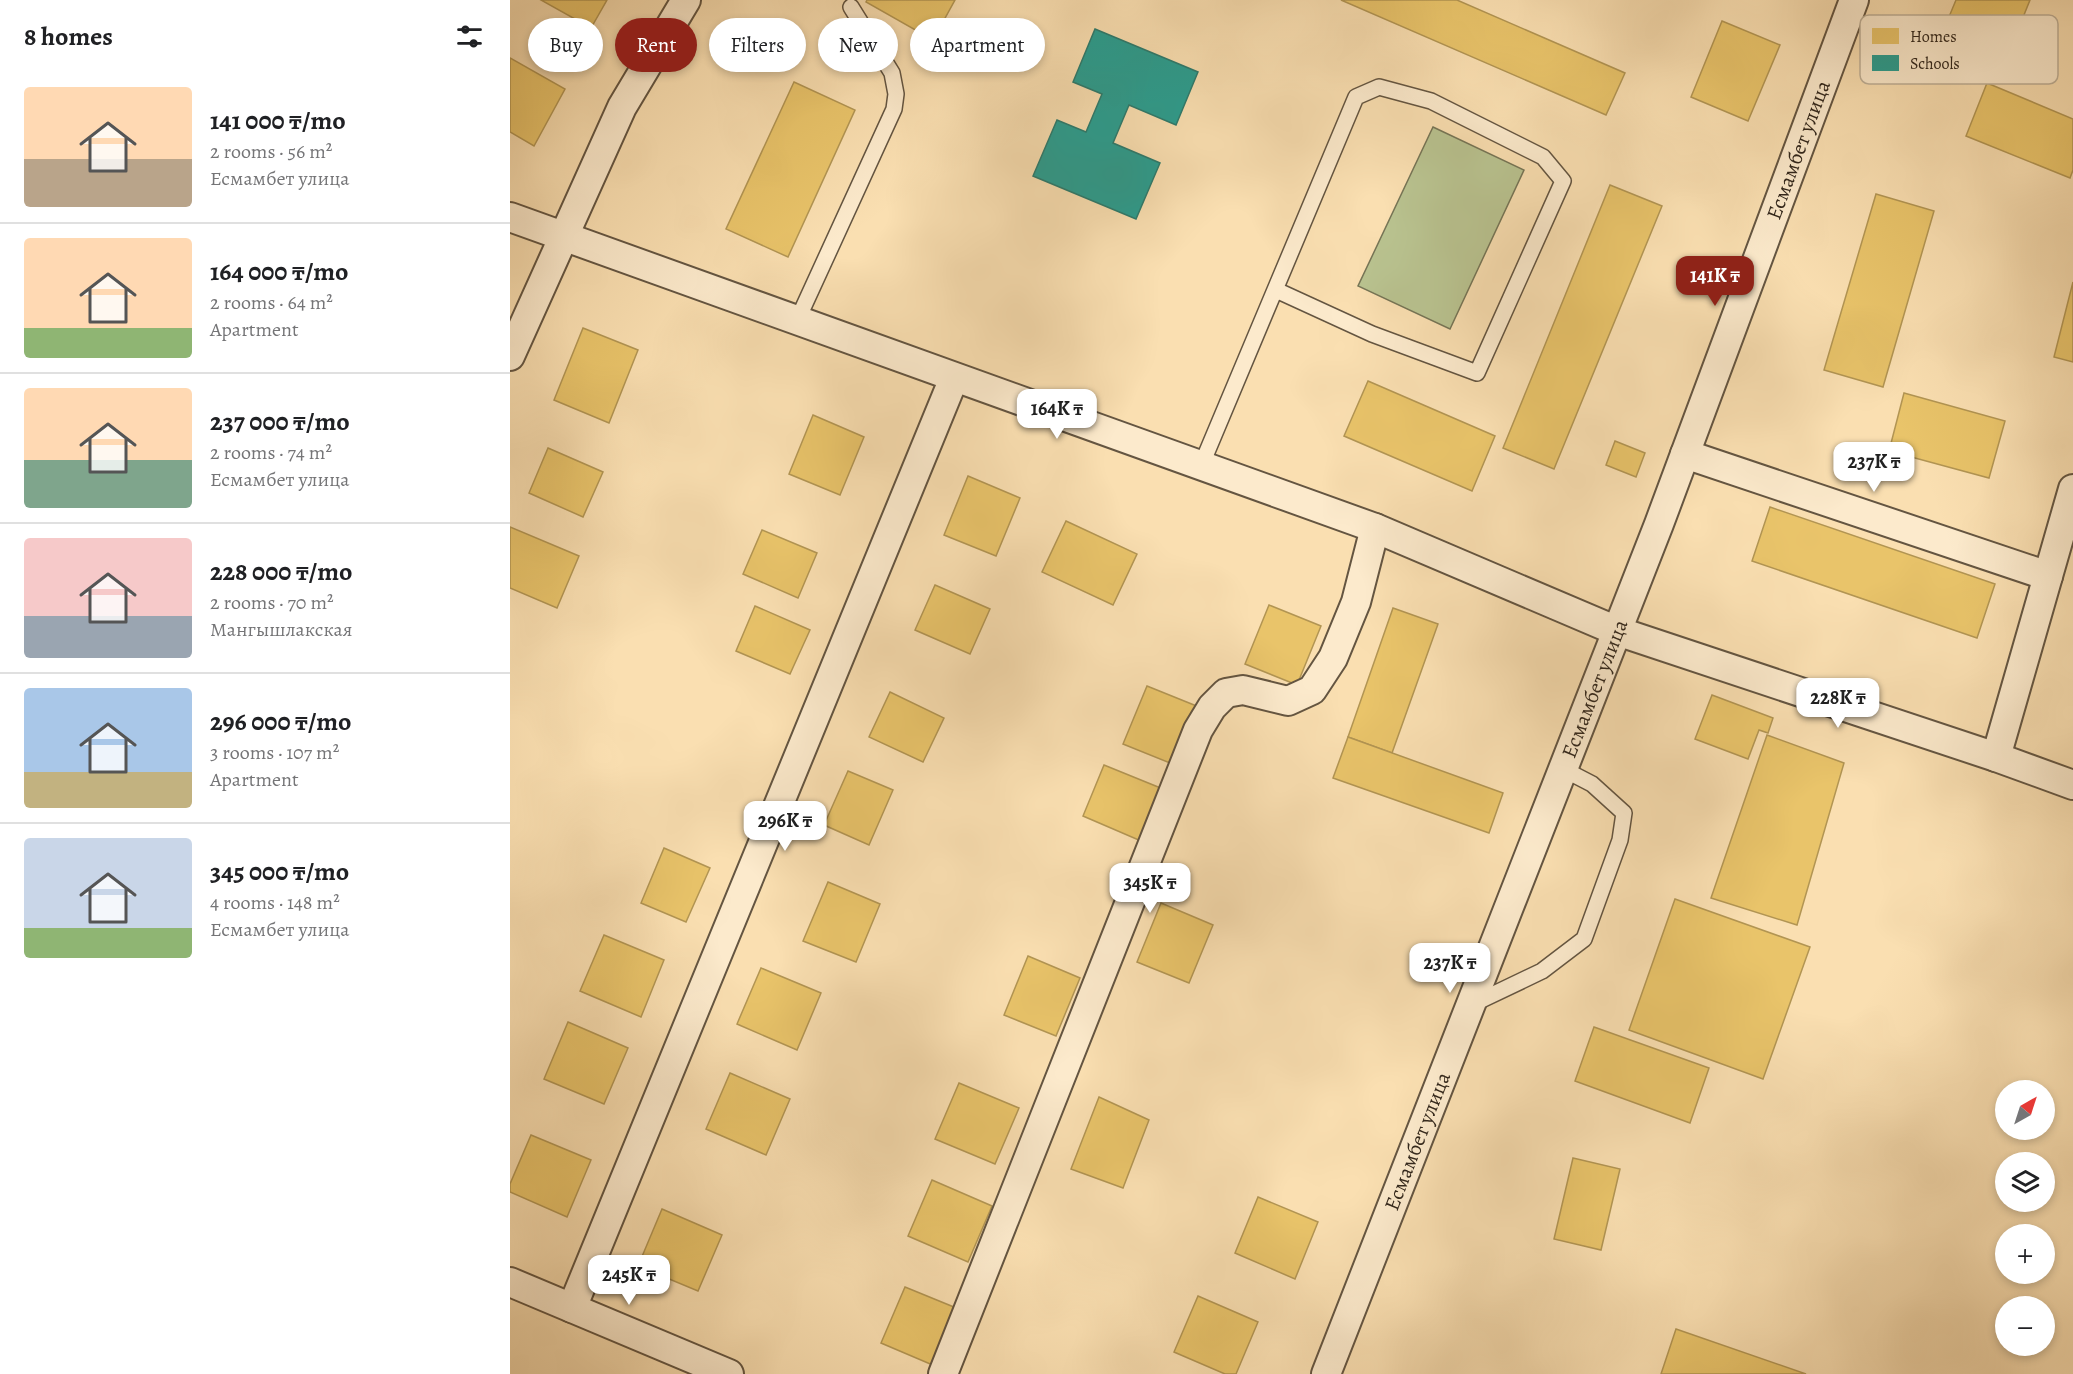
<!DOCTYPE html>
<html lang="en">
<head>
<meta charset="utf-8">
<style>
  body { margin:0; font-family:Alegreya,serif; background:#f6f6f6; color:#202124; height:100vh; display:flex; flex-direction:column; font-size:22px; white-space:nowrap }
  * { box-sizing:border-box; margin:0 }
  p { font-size:20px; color:#757577 }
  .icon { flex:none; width:33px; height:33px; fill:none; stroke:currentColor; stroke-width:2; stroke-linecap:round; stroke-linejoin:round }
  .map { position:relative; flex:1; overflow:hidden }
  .panel { display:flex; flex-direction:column; background:#fff; width:510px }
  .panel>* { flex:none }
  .guide { position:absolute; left:18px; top:18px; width:570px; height:54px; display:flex; gap:12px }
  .needle { width:39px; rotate:39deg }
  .tools { position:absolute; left:1485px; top:1080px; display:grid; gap:12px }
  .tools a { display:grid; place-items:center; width:60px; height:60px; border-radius:50%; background:#fff; box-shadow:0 3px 9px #0003; font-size:30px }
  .price { position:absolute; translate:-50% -51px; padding:0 14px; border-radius:12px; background:#fff; color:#222; font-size:20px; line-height:39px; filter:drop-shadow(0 2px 3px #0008) }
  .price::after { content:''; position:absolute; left:50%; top:36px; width:18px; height:14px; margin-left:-9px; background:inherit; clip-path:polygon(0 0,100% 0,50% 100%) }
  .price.on { background:#8f2418; color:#fff }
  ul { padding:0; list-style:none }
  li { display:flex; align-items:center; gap:18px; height:150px; padding:0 24px }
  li+li { border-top:2px solid #e0e0e0 }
  li span { display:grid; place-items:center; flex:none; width:168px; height:120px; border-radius:6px; color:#555 }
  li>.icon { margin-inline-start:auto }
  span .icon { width:72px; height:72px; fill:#fffc; stroke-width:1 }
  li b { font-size:26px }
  h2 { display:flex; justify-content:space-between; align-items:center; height:72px; padding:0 24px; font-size:26px }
  .pill { padding:0 21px; border-radius:27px; background:#fff; box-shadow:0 3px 9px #0003; font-size:21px; line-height:54px }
  .pill.on { background:#8f2418; color:#fff }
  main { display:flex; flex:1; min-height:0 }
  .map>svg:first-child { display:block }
  .green { fill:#b9c390; stroke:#767556; stroke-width:1.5 }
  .homes { fill:#e9c46a; stroke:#b29553; stroke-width:1.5 }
  .schools { fill:#2a9d8f; stroke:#2c7a6c; stroke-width:1.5 }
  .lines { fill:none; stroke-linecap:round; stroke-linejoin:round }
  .lane-casing { stroke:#645541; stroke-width:18 }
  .street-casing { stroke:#645541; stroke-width:32 }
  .lane { stroke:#fceacc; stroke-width:15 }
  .street { stroke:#fceacc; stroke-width:28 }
  .labels { text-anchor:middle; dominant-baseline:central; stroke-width:6; stroke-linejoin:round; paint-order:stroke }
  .street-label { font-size:21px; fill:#32271c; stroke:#fceacc }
  .key { fill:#fceacc; stroke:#bfb097; stroke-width:1.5 }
  .key-label { font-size:16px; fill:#32271c }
</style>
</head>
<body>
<main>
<section class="panel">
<h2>8 homes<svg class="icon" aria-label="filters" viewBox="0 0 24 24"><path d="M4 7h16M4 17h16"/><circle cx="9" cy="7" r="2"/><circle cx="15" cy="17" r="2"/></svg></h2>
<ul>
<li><span style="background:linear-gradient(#ffd9b3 60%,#b9a48a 0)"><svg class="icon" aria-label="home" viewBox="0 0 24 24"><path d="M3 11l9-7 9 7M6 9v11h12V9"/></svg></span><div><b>141 000 ₸/mo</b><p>2 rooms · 56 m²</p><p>Есмамбет улица</p></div></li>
<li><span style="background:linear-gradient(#ffd9b3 75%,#8fb573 0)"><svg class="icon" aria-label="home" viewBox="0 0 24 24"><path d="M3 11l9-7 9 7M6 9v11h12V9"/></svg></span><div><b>164 000 ₸/mo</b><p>2 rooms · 64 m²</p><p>Apartment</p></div></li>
<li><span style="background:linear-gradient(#ffd9b3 60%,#7fa58c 0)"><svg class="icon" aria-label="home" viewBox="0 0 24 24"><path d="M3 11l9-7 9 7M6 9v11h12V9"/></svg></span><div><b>237 000 ₸/mo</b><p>2 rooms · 74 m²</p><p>Есмамбет улица</p></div></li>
<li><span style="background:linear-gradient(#f6c9c9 65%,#9aa5b1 0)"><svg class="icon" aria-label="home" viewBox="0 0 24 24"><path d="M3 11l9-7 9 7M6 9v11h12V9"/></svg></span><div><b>228 000 ₸/mo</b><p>2 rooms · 70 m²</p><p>Мангышлакская</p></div></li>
<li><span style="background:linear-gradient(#a9c7e8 70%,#c2b280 0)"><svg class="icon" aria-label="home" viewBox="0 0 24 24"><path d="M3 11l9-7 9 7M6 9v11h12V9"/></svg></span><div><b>296 000 ₸/mo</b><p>3 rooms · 107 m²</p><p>Apartment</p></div></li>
<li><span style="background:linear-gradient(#c9d6e8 75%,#8fb573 0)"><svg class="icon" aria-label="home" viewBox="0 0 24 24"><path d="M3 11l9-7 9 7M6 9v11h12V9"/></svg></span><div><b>345 000 ₸/mo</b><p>4 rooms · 148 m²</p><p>Есмамбет улица</p></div></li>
</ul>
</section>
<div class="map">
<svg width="1563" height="1374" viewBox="0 0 1563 1374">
  <rect width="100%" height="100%" fill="#fadfb1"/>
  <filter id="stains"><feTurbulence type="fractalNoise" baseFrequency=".00333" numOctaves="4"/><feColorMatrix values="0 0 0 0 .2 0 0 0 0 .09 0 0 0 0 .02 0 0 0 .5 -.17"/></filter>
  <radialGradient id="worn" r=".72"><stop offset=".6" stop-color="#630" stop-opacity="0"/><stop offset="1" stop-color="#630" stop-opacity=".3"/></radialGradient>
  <!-- green -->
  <polygon class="green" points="923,127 1014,170 940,329 848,286"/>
  <!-- homes -->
  <g class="homes">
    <polygon points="31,0 97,0 81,28"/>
    <polygon points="357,0 445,0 423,40 356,2"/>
    <polygon points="831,0 947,0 1115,73 1096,115"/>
    <polygon points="1446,0 1520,0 1495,62 1431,36"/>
    <polygon points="1212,21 1270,45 1238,121 1181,97"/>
    <polygon points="0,58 55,89 24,146 0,132"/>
    <polygon points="284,82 345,110 278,257 216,229"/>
    <polygon points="1477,83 1563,119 1563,170 1560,178 1456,136"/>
    <polygon points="1100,185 1152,206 1044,469 993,448"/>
    <polygon points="1366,194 1424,211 1373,387 1314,370"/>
    <polygon points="1563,282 1563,362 1544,357"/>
    <polygon points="73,328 128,350 99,423 44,400"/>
    <polygon points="858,381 985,436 962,491 834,436"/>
    <polygon points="1394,393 1495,421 1479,478 1379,451"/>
    <polygon points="303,415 354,437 330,495 279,474"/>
    <polygon points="1105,441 1135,453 1126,477 1096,465"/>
    <polygon points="38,448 93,472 73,517 19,493"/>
    <polygon points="458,476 510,498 486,556 434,535"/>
    <polygon points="1260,507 1485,584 1467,638 1242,561"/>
    <polygon points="556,521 627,554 603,605 532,572"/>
    <polygon points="0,527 69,556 47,608 0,588"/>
    <polygon points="252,530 307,553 288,598 233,574"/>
    <polygon points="425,585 480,609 460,654 405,630"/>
    <polygon points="759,605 811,626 787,685 735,664"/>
    <polygon points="245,606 300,630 280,674 226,651"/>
    <polygon points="883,608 928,624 882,753 838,737"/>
    <polygon points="637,686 689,707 665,765 613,744"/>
    <polygon points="380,692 434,718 413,762 359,737"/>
    <polygon points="1202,695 1263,718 1258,733 1249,730 1238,759 1185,739"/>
    <polygon points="1257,735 1334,763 1287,925 1201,898"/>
    <polygon points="838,737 993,793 979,833 823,778"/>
    <polygon points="594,765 653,789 631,841 573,816"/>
    <polygon points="338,771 383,790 359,845 314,825"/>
    <polygon points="154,848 200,868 176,922 131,903"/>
    <polygon points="318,882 370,904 346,962 293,941"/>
    <polygon points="1165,899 1300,947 1253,1079 1119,1030"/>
    <polygon points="651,903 703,925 679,983 627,962"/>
    <polygon points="94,935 154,960 131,1017 70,991"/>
    <polygon points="518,956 570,978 546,1036 494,1015"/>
    <polygon points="251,968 311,993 287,1050 227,1024"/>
    <polygon points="58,1022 118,1048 94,1104 34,1079"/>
    <polygon points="1084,1027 1199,1068 1180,1123 1065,1081"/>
    <polygon points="220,1073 280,1099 256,1155 196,1129"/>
    <polygon points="449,1083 509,1108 485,1164 425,1139"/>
    <polygon points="589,1097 639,1120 613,1188 561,1169"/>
    <polygon points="21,1135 81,1160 57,1217 0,1192 0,1184"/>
    <polygon points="1063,1158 1110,1169 1091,1250 1044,1239"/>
    <polygon points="422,1180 482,1206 458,1262 398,1236"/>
    <polygon points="748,1197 808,1222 785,1279 725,1253"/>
    <polygon points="152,1209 212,1235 188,1291 128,1266"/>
    <polygon points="395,1287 456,1312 432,1369 371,1343"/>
    <polygon points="688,1296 748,1322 726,1374 715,1374 664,1352"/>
    <polygon points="1166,1329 1296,1374 1151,1374"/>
  </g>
  <!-- schools -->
  <polygon class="schools" points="585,29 688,72 666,125 619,105 603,143 650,163 626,219 523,176 547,120 576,132 592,94 563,82"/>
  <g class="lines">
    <defs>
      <g id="lane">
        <polyline points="287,321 384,109 386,94 382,73 341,7"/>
        <polyline points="691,466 846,97 869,87 921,101 1033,157 1053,181 967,373 862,334 766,290"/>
        <polyline points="963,1004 1032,971 1074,939 1110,840 1114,813 1082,784 1053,769"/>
      </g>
      <g id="street">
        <polyline points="0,217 865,528 1107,631 1486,757 1563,785"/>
        <polyline points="0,356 112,107 176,0"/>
        <polyline points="1175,454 1538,576"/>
        <polyline points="1486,757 1563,489"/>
        <polyline points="0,1282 219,1374"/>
        <polyline points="62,1308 444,378"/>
        <polyline points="433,1374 688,730 702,707 716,693 733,690 778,701 802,690 823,658 846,602 865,528"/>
        <path id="s1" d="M816,1374L1149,524L1344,0"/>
      </g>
    </defs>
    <!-- lane casing -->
    <use href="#lane" class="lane-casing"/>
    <!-- street casing -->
    <use href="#street" class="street-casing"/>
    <!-- lane -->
    <use href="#lane" class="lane"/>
    <!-- street -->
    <use href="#street" class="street"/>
  </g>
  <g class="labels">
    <!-- street labels -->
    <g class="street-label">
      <text stroke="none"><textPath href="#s1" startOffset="1312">Есмамбет улица</textPath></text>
      <text stroke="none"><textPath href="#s1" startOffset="736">Есмамбет улица</textPath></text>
      <text stroke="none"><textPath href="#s1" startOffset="250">Есмамбет улица</textPath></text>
    </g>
  </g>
  <!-- legend -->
  <rect x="1350" y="15" width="198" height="69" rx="9" class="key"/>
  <rect x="1362" y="28" width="27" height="16" fill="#e9c46a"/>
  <rect x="1362" y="55" width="27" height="16" fill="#2a9d8f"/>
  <g class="key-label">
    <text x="1400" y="42">Homes</text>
    <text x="1400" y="69">Schools</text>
  </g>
  <rect width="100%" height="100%" filter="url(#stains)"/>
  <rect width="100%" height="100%" fill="url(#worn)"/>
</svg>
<div class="tools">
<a><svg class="needle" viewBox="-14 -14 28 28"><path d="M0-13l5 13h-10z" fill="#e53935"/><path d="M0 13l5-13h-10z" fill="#757577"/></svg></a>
<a><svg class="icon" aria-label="layers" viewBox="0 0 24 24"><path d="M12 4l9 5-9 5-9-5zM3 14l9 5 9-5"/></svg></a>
<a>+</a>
<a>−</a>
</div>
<b class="price on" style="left:1205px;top:307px">141K ₸</b>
<b class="price" style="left:547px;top:440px">164K ₸</b>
<b class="price" style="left:1364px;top:493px">237K ₸</b>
<b class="price" style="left:1328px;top:729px">228K ₸</b>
<b class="price" style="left:275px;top:852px">296K ₸</b>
<b class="price" style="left:640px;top:914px">345K ₸</b>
<b class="price" style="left:940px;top:994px">237K ₸</b>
<b class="price" style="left:119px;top:1306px">245K ₸</b>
<div class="guide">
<a class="pill">Buy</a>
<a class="pill on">Rent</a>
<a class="pill">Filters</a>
<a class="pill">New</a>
<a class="pill">Apartment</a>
</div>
</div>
</main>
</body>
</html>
